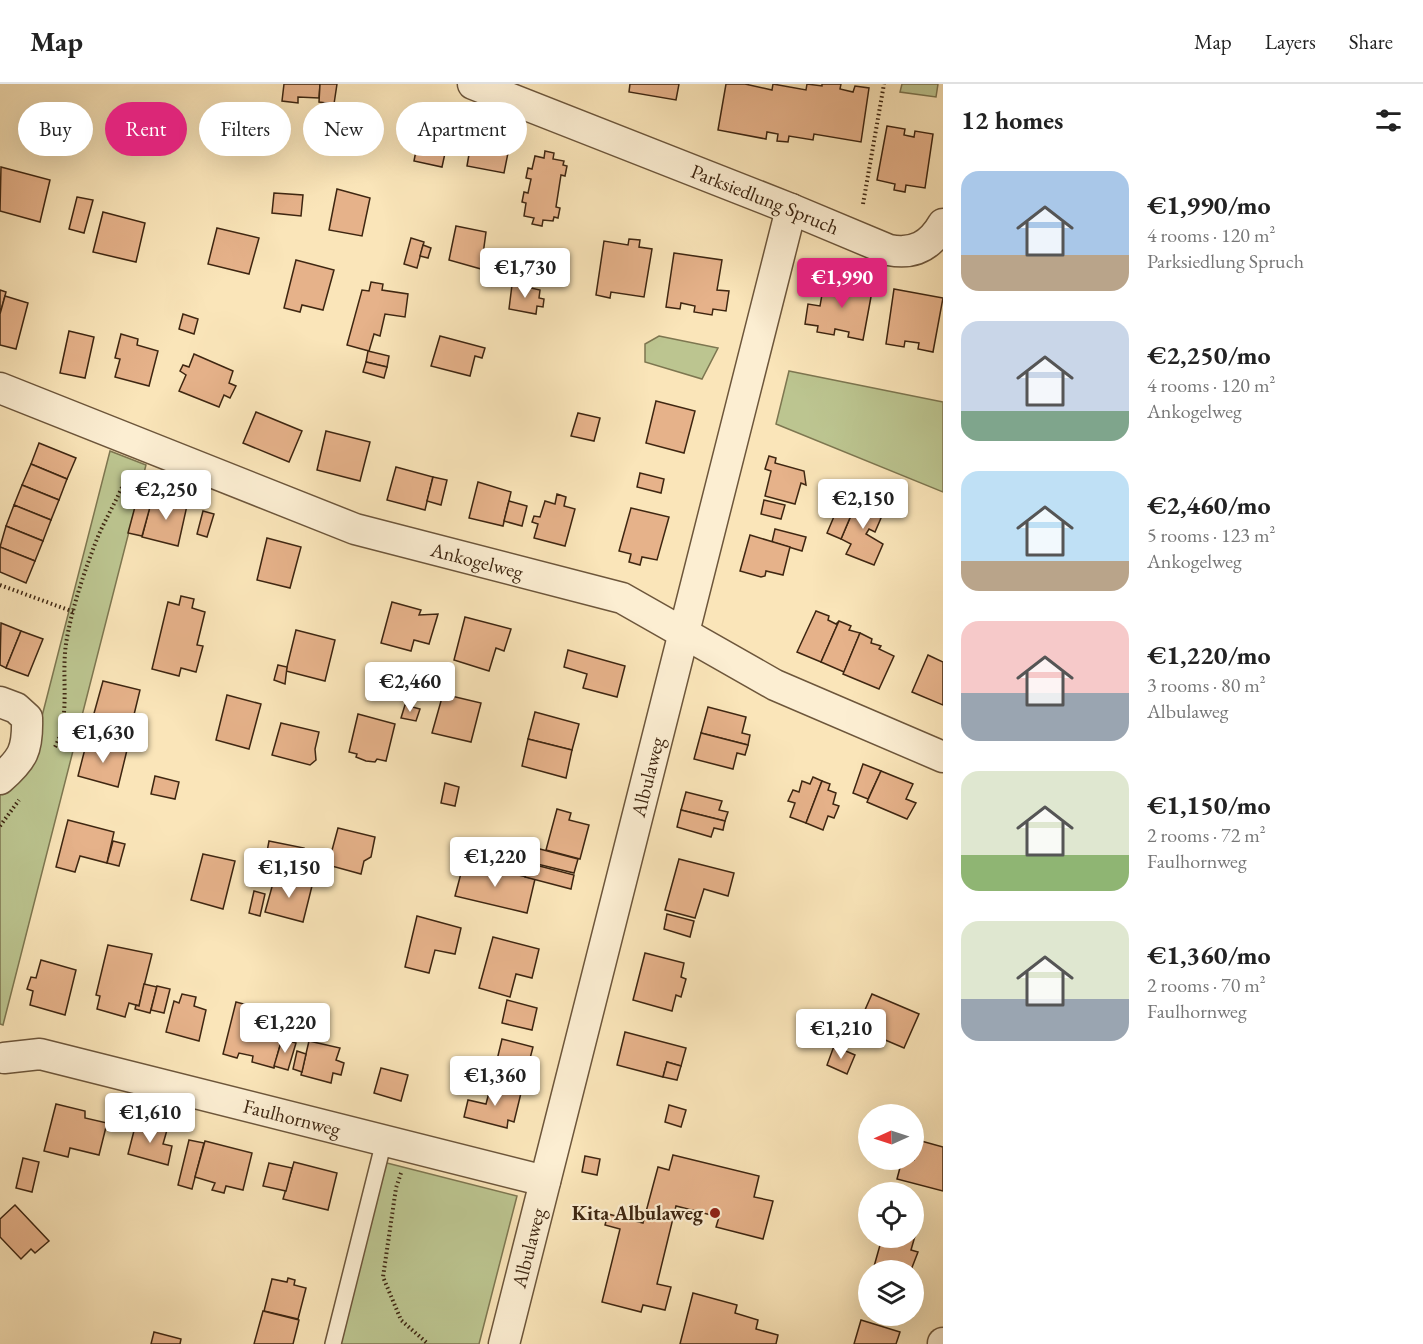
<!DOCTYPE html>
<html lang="en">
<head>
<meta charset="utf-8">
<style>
  body { margin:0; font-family:"EB Garamond",serif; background:#f2f2f2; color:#222; height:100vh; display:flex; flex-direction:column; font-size:22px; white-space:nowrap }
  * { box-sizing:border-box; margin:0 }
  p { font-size:20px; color:#767676 }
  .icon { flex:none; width:33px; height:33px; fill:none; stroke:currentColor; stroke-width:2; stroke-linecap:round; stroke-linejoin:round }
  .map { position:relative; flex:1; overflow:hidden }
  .details { display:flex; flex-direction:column; background:#fff; width:480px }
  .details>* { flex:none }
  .top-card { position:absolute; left:18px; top:18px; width:570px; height:54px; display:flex; gap:12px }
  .needle { width:39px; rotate:267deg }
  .fabs { position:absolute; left:858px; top:1020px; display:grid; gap:12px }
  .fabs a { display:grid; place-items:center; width:66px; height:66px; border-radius:50%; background:#fff; box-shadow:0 6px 24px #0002; font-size:30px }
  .price { position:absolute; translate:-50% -51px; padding:0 14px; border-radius:6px; background:#fff; color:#222; font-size:20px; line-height:39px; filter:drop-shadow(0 2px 3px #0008) }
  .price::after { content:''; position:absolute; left:50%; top:36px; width:18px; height:14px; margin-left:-9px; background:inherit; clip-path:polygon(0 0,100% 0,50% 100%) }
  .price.current { background:#db2777; color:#fff }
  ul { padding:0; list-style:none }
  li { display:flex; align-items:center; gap:18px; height:150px; padding:0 18px }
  li span { display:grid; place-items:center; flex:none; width:168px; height:120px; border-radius:18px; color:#555 }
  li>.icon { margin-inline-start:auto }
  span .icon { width:72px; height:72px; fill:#fffc; stroke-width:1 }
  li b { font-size:26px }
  h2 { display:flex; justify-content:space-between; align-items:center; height:72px; padding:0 18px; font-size:26px }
  .chip { padding:0 21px; border-radius:27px; background:#fff; box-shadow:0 6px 24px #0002; font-size:21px; line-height:54px }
  .chip.current { background:#db2777; color:#fff }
  header { display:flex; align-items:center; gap:36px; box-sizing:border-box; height:84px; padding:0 30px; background:#fff; border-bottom:2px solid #e0e0e0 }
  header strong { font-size:28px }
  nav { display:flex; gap:33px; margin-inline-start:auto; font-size:21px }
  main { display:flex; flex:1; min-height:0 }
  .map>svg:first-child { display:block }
  .green { fill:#bcc590; stroke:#7d7650; stroke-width:1.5 }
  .building { fill:#e6b28a; stroke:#3e2611; stroke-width:1.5 }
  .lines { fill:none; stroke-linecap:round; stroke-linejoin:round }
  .lane-casing { stroke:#6d563b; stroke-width:18 }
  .street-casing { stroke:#6d563b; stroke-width:33 }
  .path { stroke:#3e2611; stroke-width:4; stroke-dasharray:1.5 3; stroke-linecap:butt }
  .lane { stroke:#fceed2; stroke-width:15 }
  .street { stroke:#fceed2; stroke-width:30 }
  .poi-dot { fill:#8f2418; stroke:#fceed2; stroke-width:2 }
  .labels { text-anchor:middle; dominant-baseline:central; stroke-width:4.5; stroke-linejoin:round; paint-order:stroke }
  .street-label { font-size:20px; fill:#3e2611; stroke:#fceed2 }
  .poi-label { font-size:20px; font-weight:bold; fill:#3e2611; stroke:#fceed2; text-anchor:end }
</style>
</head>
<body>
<header>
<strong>Map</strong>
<nav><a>Map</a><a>Layers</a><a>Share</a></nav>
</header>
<main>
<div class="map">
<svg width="943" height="1260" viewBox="0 0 943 1260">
  <rect width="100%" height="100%" fill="#fae5b9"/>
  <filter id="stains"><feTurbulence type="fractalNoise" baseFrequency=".00333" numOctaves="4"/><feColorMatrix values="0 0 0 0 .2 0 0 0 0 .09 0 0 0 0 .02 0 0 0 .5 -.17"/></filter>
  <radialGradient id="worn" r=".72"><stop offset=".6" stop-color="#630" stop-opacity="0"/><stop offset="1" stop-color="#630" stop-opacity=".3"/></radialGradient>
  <!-- green -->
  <g class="green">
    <polygon points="902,0 938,0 936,13 900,8"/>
    <polygon points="659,252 718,264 702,295 645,278 645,260"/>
    <polygon points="789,287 943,318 943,408 776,340"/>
    <polygon points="110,367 146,381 3,941 0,940 0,707 30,679"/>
    <polygon points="383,1078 517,1112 479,1260 339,1260"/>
  </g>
  <!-- building -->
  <g class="building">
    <polygon points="284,0 320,0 319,14 298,13 298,19 282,17"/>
    <polygon points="320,0 337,0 334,20 319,18"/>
    <polygon points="630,0 679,0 676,16 629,8"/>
    <polygon points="726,0 745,0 772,6 773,0 806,6 807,0 822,2 822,0 841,0 840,5 853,8 855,2 869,4 861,58 814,50 813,56 789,52 788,58 777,57 778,50 767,48 766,55 718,46"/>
    <polygon points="423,31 452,37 442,83 414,77"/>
    <polygon points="887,42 905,45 904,51 914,53 915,47 933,50 925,104 906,101 905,108 894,106 895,100 877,96"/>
    <polygon points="473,47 511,54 504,89 467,82"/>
    <polygon points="545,67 554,69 553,75 564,77 563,81 567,82 565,92 561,91 556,123 560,124 558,134 554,133 553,137 543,136 542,142 532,140 534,134 524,132 526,119 522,118 524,108 528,109 531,95 526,94 528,84 532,85 535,72 544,74"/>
    <polygon points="1,83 50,96 40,138 0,127"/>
    <polygon points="337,105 370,114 362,152 329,146"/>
    <polygon points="274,109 303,111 301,132 272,129"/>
    <polygon points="77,113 93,116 84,149 69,145"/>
    <polygon points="103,128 145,139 136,178 93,168"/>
    <polygon points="456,142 486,148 481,185 449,176"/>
    <polygon points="217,144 259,154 249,190 208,180"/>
    <polygon points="411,154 424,158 417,184 404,180"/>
    <polygon points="629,155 640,156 639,163 652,165 644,213 611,208 610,214 596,211 604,157 628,161"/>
    <polygon points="423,161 431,164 428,174 420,172"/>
    <polygon points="674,169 722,176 717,206 729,207 726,227 713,225 712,231 694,228 695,222 681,219 680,225 666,223"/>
    <polygon points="296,176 334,186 323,226 302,221 300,228 284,224"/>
    <polygon points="825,194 873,202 863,256 848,253 849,248 835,245 834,251 817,248 818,242 805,240 808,220 820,222"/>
    <polygon points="523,197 532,199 531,204 540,206 539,214 544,215 543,223 537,222 536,230 509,225 512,201 522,203"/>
    <polygon points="371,198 383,200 382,206 408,210 405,233 385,230 380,252 374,250 369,267 347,261 362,206 369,207"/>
    <polygon points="894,205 943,214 933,268 918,265 919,259 905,257 904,263 886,260"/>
    <polygon points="0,206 6,208 0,230"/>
    <polygon points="5,212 28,219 16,265 0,261 0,230"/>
    <polygon points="183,230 198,235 194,250 179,245"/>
    <polygon points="69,247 94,253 85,294 60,289"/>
    <polygon points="121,250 138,255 137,261 158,267 149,302 115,293 120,275 115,274"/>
    <polygon points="440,252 485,264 482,274 475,272 470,292 431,282"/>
    <polygon points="368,267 389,272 387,283 366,278"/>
    <polygon points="194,270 233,287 229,299 236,302 230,314 224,311 219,323 179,307 186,291 180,287 183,281 189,283"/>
    <polygon points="366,278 387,283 384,294 363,288"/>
    <polygon points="656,317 695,327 684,369 646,359"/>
    <polygon points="256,328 302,347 289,378 243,359"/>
    <polygon points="578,329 600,334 594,357 571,352"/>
    <polygon points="326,347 370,358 360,397 317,386"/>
    <polygon points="39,359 76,374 67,395 31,380"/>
    <polygon points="769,372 776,374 775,379 804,387 806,401 801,399 795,420 765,412 771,387 765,385"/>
    <polygon points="31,380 67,395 59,416 22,401"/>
    <polygon points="396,383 433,393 425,426 387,416"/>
    <polygon points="640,389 664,395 661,409 637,403"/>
    <polygon points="433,393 447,396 441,421 427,417"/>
    <polygon points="478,398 511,408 503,442 469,434"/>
    <polygon points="22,401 59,416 51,436 14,421"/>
    <polygon points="862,406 878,413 871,429 881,434 875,448 869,445 866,450 883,460 874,481 846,470 851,460 841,455"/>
    <polygon points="557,410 566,413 564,422 575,425 565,462 534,454 538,440 532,438 534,432 540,433 545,417 555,420"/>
    <polygon points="163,411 188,417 178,462 142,453 150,422 160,424"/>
    <polygon points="764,416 785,421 781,435 761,430"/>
    <polygon points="509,417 527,422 522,442 504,437"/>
    <polygon points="136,419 150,423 142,452 128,449"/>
    <polygon points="14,421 51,436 43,457 6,442"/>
    <polygon points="838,423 852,429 841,455 827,449"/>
    <polygon points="631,424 669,433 657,476 642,473 640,481 629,478 631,470 619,467"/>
    <polygon points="203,427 214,430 207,453 197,450"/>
    <polygon points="6,442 43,457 35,477 0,463"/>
    <polygon points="775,445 806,453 802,467 772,458"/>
    <polygon points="750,451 790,463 783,491 766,487 765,492 761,493 740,487"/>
    <polygon points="267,454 301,463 290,504 257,496"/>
    <polygon points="0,463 35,477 26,499 0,488"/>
    <polygon points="181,512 194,515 192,524 205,528 197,561 203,562 196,588 181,584 179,592 152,585 168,518 179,521"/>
    <polygon points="392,518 421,526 419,531 438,530 429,560 414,556 411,567 381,559"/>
    <polygon points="816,527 829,532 828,536 836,540 839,537 821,578 797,568"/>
    <polygon points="465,533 511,545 504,567 496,564 489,587 454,576"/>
    <polygon points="839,537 851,542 849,546 860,549 844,588 821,578"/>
    <polygon points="1,539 21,547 6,584 0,581"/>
    <polygon points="296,546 335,556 325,597 286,587"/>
    <polygon points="21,547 43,555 28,592 6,584"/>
    <polygon points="860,549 872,555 871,559 881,562 879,565 894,572 879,605 843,590"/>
    <polygon points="568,566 625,582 617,613 583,604 587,590 564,583"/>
    <polygon points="928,571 943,578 943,621 912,608"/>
    <polygon points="278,581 287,583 285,600 274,596"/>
    <polygon points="103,597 140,606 131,643 93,633"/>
    <polygon points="443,610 481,619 471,658 432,649"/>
    <polygon points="227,611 261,620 249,665 216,656"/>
    <polygon points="405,621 420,625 416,637 401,634"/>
    <polygon points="708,623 746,633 742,649 750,651 748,661 701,649"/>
    <polygon points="535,628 579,640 572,666 528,655"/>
    <polygon points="358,630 395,640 386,677 377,675 375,678 366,677 356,673 357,670 349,668"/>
    <polygon points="281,639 319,648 315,665 316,676 310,681 272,671"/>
    <polygon points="701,649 748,661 745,671 737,669 733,685 694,675"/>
    <polygon points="528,655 572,666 566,694 522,682"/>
    <polygon points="87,657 127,666 118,703 78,692"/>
    <polygon points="863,680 881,687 868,715 853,709"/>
    <polygon points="881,687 913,700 906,715 916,719 907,735 867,718"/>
    <polygon points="155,692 179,698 175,715 151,710"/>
    <polygon points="813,693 822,697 806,739 790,733 795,719 788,717 793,706 799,708 802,697 810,700"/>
    <polygon points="822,697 830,700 828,706 836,709 833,720 839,722 834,734 828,732 823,746 806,739"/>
    <polygon points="445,699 459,703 455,722 441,719"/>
    <polygon points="686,708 722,717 719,726 728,728 725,737 681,726"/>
    <polygon points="557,725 571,729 569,736 589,741 580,775 546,766"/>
    <polygon points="681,726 725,737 723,746 714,744 711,753 677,743"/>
    <polygon points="68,736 114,748 107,779 80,772 75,788 56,783"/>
    <polygon points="338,744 375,753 371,773 364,777 361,790 328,781"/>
    <polygon points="113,757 125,760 119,782 107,779"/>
    <polygon points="269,757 304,764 299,782 266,773"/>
    <polygon points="536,764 578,775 574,789 533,779"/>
    <polygon points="203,770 235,777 223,825 191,816"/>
    <polygon points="679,775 734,789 728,812 704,805 695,834 665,826"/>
    <polygon points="464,778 535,795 527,829 455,812"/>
    <polygon points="528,779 574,791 571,805 525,793"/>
    <polygon points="275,792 312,802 303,838 265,828"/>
    <polygon points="254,807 265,810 260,832 249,829"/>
    <polygon points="667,830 694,837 690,853 664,845"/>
    <polygon points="417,832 461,844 455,870 435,866 429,889 405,883"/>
    <polygon points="493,853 539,865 532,894 516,890 510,913 479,904"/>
    <polygon points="108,861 152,870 139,922 129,919 125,933 97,925 100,912 96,911"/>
    <polygon points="645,869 684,879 681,893 686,895 681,913 676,911 672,927 633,916"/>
    <polygon points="41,876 76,886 65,931 30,921 33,907 27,905 31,893 36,894"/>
    <polygon points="144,900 157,903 150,929 135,925 136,921 139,922"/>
    <polygon points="157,902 170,905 164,929 151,926"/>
    <polygon points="182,910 196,913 194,922 206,926 199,957 166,948 174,917 179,919"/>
    <polygon points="872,910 919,930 904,964 857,944"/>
    <polygon points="507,916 537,924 532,946 502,939"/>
    <polygon points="236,918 266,926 264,933 286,939 274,984 252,978 253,972 239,969 237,974 223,970"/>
    <polygon points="625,948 686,964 681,982 667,978 663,993 617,981"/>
    <polygon points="282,955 296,959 288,986 274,982"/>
    <polygon points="502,955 533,963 521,1009 491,1001"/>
    <polygon points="309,957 340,964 336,976 344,979 341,991 333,989 331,999 301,991"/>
    <polygon points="834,962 855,971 847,990 827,981"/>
    <polygon points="297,967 306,970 302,988 293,985"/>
    <polygon points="667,978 681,982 677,996 663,993"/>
    <polygon points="381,984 408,991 401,1017 374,1009"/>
    <polygon points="491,1001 521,1009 514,1038 508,1036 507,1044 464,1033 468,1016 486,1020"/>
    <polygon points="56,1020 85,1027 85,1034 107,1039 99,1071 70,1064 68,1073 44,1067"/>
    <polygon points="669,1021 686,1026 681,1043 665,1038"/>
    <polygon points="136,1039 167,1046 163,1060 172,1062 168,1081 128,1070"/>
    <polygon points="914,1055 943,1063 943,1107 897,1095 902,1076 914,1076"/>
    <polygon points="189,1056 204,1059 192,1105 178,1101"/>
    <polygon points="205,1057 252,1069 243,1106 226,1102 224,1109 212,1106 215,1099 195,1093"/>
    <polygon points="673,1071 759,1092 754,1113 773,1117 763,1155 716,1143 719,1133 676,1122 657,1200 671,1203 665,1226 643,1221 641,1228 602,1218 620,1145 605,1141 608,1130 643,1139 658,1083 669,1086"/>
    <polygon points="585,1072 600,1075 597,1091 582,1088"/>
    <polygon points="23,1074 39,1078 32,1108 16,1104"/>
    <polygon points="294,1078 337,1089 328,1126 283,1115"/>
    <polygon points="269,1079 292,1084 286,1107 263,1102"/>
    <polygon points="15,1121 49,1157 35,1169 31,1165 21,1175 0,1153 0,1135"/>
    <polygon points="915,1152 911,1166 918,1168 911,1186 873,1186 882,1154"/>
    <polygon points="288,1194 295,1196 294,1201 306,1204 298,1235 264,1227 272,1195 287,1198"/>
    <polygon points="693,1209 737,1221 735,1229 758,1236 756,1245 778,1251 776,1260 680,1260"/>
    <polygon points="263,1227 299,1236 293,1260 254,1260"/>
    <polygon points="861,1236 900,1248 896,1260 854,1260"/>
    <polygon points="154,1248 181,1255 180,1260 151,1260"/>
  </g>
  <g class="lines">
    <defs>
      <polyline id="lane" points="333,1260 384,1057"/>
      <g id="street">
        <path id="s1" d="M473,0L791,125L889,166C914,171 931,161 943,140"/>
        <path id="s2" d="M0,304L355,445L622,514L775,601L943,673"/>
        <path d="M0,618L16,624L27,634C28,666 23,675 0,695"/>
        <path id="s3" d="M4,974L40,970L545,1097"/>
        <path id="s4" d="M504,1260L791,125"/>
        <polyline points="943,1260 943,1259"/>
      </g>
    </defs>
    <!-- lane casing -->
    <use href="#lane" class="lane-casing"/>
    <!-- street casing -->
    <use href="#street" class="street-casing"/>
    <!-- path -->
    <g class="path">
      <polyline points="863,120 884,0"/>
      <polyline points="0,501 74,528"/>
      <path d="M55,663C71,633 61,593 66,560C71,526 86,482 99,450C109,428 122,407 130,384"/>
      <polyline points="0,742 19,716"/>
      <polyline points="401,1089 396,1104 383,1193 401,1236 428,1260"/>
    </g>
    <!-- lane -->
    <use href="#lane" class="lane"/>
    <!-- street -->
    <use href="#street" class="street"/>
  </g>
  <!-- markers -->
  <circle class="poi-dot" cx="715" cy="1129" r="6"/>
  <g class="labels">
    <!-- street labels -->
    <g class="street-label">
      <text stroke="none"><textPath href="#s1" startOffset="314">Parksiedlung Spruch</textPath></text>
      <text stroke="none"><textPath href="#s2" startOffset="508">Ankogelweg</textPath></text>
      <text stroke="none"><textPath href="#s4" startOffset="585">Albulaweg</textPath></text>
      <text stroke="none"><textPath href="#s3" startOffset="296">Faulhornweg</textPath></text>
      <text stroke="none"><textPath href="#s4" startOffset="99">Albulaweg</textPath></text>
    </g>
    <!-- poi labels -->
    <g class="poi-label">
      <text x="703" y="1129">Kita Albulaweg</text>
    </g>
  </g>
  <rect width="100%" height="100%" filter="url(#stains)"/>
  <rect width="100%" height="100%" fill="url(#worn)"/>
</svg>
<div class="fabs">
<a><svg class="needle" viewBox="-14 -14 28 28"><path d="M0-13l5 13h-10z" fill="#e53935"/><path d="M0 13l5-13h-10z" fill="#767676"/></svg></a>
<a><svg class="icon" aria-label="locate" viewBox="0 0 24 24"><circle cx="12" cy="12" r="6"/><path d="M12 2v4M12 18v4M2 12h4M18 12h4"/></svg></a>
<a><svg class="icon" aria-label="layers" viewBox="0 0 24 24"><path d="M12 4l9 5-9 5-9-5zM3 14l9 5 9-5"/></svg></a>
</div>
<b class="price" style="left:525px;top:215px">€1,730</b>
<b class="price current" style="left:842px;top:225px">€1,990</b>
<b class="price" style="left:166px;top:437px">€2,250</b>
<b class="price" style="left:863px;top:446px">€2,150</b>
<b class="price" style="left:410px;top:629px">€2,460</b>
<b class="price" style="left:103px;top:680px">€1,630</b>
<b class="price" style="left:495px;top:804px">€1,220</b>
<b class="price" style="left:289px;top:815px">€1,150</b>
<b class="price" style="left:285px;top:970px">€1,220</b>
<b class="price" style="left:841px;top:976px">€1,210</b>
<b class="price" style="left:495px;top:1023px">€1,360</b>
<b class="price" style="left:150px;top:1060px">€1,610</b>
<div class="top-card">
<a class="chip">Buy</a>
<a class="chip current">Rent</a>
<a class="chip">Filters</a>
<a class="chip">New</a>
<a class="chip">Apartment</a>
</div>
</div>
<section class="details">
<h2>12 homes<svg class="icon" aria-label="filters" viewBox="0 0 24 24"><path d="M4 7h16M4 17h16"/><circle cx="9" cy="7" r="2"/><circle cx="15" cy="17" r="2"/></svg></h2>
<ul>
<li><span style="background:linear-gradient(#a9c7e8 70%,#b9a48a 0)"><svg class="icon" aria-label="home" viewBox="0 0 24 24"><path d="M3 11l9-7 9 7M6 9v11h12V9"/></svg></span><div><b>€1,990/mo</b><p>4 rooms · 120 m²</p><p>Parksiedlung Spruch</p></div></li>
<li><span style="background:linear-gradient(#c9d6e8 75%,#7fa58c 0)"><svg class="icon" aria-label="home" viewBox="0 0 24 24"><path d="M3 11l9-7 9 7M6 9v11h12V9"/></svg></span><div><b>€2,250/mo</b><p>4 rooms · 120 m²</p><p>Ankogelweg</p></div></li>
<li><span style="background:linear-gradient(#bfe0f5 75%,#b9a48a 0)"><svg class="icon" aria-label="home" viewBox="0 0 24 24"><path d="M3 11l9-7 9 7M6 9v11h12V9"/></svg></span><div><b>€2,460/mo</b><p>5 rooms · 123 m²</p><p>Ankogelweg</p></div></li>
<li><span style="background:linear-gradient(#f6c9c9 60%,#9aa5b1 0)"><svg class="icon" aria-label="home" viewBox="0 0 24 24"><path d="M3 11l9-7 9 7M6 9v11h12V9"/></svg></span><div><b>€1,220/mo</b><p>3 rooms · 80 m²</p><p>Albulaweg</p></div></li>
<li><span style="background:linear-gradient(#dfe7d0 70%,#8fb573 0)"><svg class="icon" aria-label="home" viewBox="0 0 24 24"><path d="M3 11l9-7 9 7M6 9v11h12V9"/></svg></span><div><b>€1,150/mo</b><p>2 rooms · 72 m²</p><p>Faulhornweg</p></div></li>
<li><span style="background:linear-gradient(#dfe7d0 65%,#9aa5b1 0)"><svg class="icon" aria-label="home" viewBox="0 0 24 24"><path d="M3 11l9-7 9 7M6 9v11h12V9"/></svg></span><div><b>€1,360/mo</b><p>2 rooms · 70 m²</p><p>Faulhornweg</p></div></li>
</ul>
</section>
</main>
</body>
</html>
